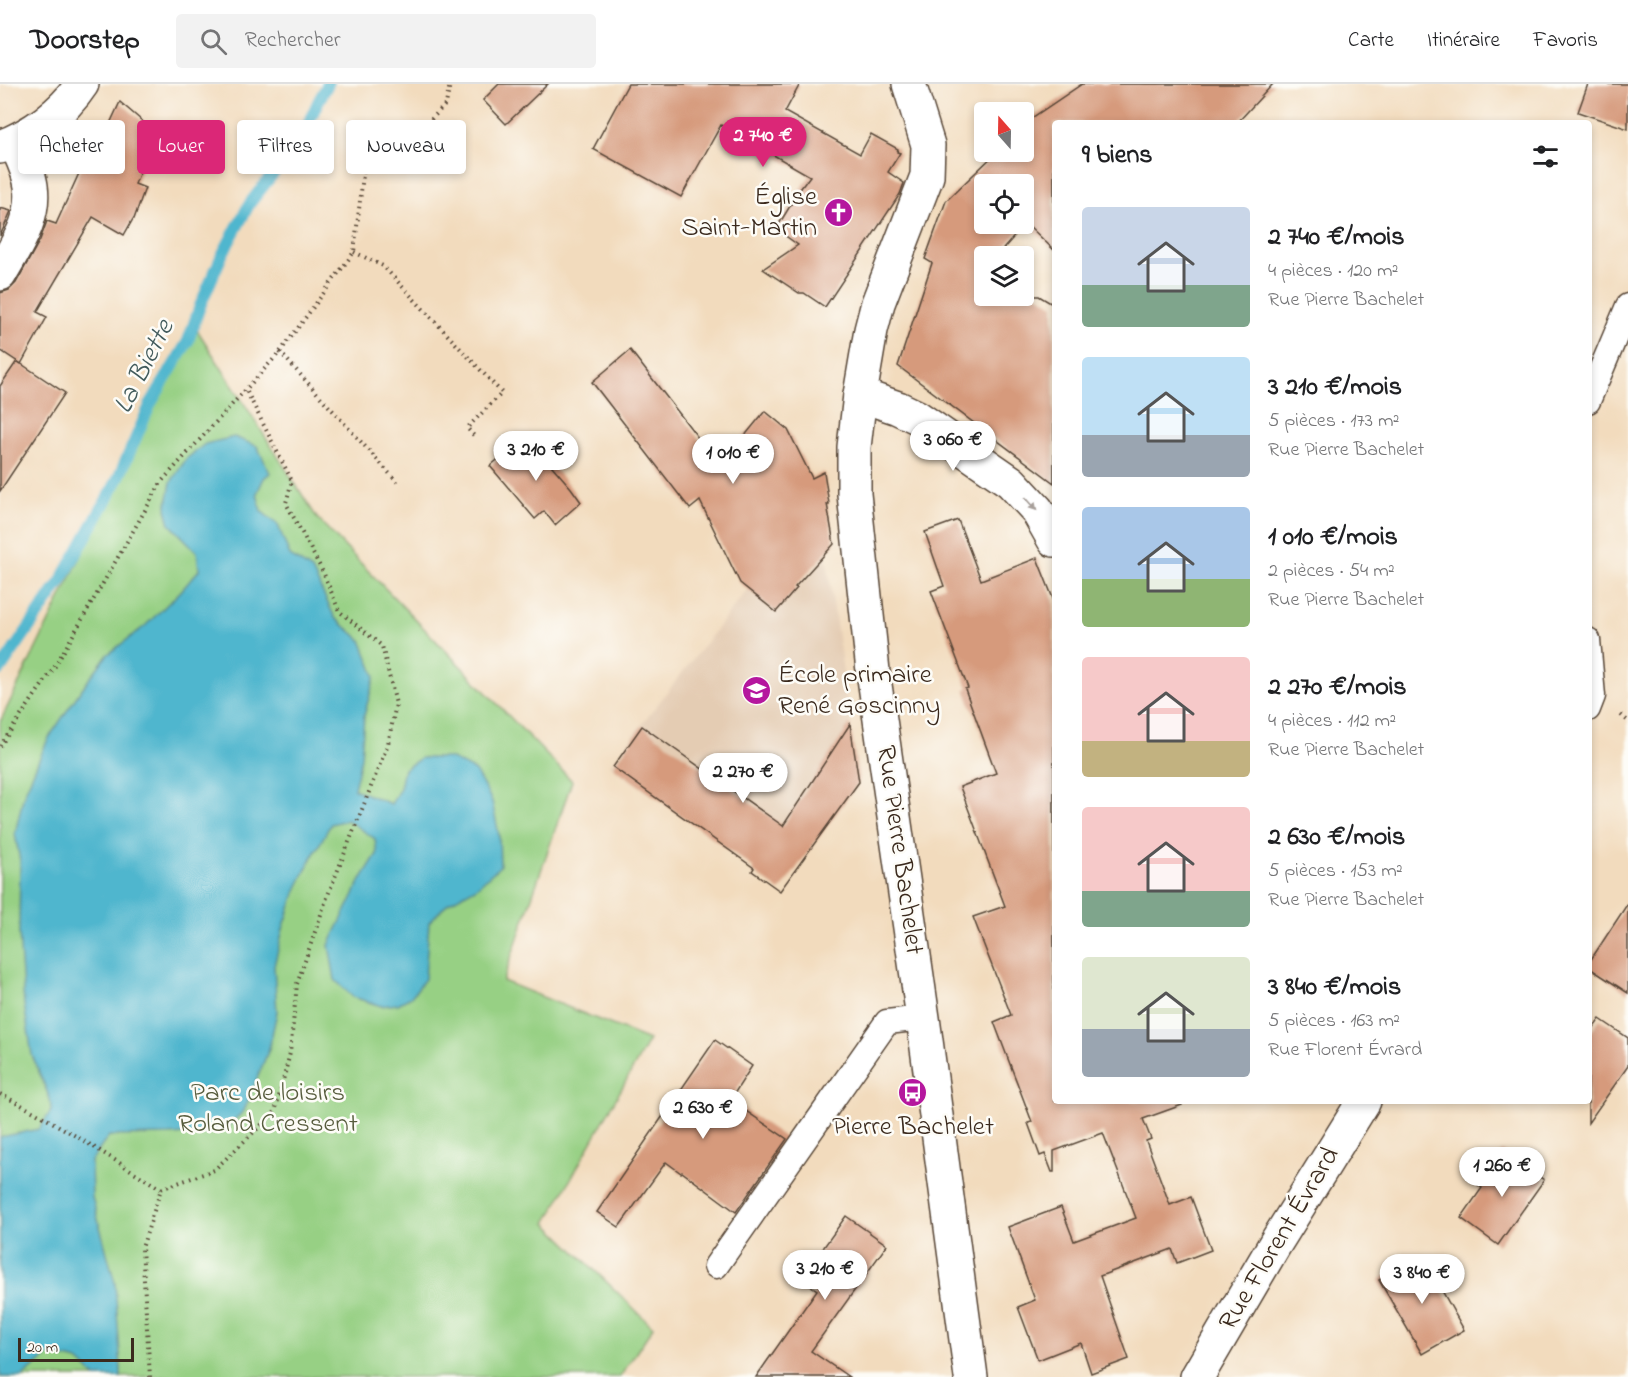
<!DOCTYPE html>
<html lang="fr">
<head>
<meta charset="utf-8">
<style>
  body { margin:0; font-family:"Indie Flower",sans-serif; background:#f2f2f2; color:#202124; height:100vh; display:flex; flex-direction:column; font-size:22px; white-space:nowrap }
  * { box-sizing:border-box; margin:0 }
  p { font-size:20px; color:#757577 }
  .icon { flex:none; width:33px; height:33px; fill:none; stroke:currentColor; stroke-width:2; stroke-linecap:round; stroke-linejoin:round }
  .map { position:relative; flex:1; overflow:hidden }
  .panel { position:absolute; left:1052px; top:36px; width:540px; height:984px; display:flex; flex-direction:column; background:#fff; border-radius:6px; box-shadow:0 3px 9px #0003 }
  .panel>* { flex:none }
  .hud { position:absolute; left:18px; top:36px; width:570px; height:54px; display:flex; gap:12px }
  .needle { width:39px; rotate:340deg }
  .fabs { position:absolute; left:974px; top:18px; display:grid; gap:12px }
  .fabs a { display:grid; place-items:center; width:60px; height:60px; border-radius:6px; background:#fff; box-shadow:0 3px 9px #0003; font-size:30px }
  .scale { position:absolute; left:18px; bottom:15px; width:116px; box-sizing:border-box; padding-left:6px; border:3px solid #3b2a1e; border-top:0; font-size:16px; line-height:21px; white-space:nowrap; color:#3b2a1e; -webkit-text-stroke:4px #fdfcf7; paint-order:stroke }
  .price { position:absolute; translate:-50% -51px; padding:0 14px; border-radius:21px; background:#fff; color:#222; font-size:20px; line-height:39px; filter:drop-shadow(0 2px 3px #0008) }
  .price::after { content:''; position:absolute; left:50%; top:36px; width:18px; height:14px; margin-left:-9px; background:inherit; clip-path:polygon(0 0,100% 0,50% 100%) }
  .price.active { background:#db2777; color:#fff }
  ul { padding:0; list-style:none }
  li { display:flex; align-items:center; gap:18px; height:150px; padding:0 30px }
  li span { display:grid; place-items:center; flex:none; width:168px; height:120px; border-radius:6px; color:#555 }
  li>.icon { margin-inline-start:auto }
  span .icon { width:72px; height:72px; fill:#fffc; stroke-width:1 }
  li b { font-size:26px }
  h2 { display:flex; justify-content:space-between; align-items:center; height:72px; padding:0 30px; font-size:26px }
  .pill { padding:0 21px; border-radius:6px; background:#fff; box-shadow:0 3px 9px #0003; font-size:21px; line-height:54px }
  .pill.active { background:#db2777; color:#fff }
  header { display:flex; align-items:center; gap:36px; box-sizing:border-box; height:84px; padding:0 30px; background:#fff; border-bottom:2px solid #e0e0e0 }
  header strong { font-size:28px }
  nav { display:flex; gap:33px; margin-inline-start:auto; font-size:21px }
  .search { width:420px; height:54px; background:#f2f2f2; display:flex; align-items:center; gap:15px; box-sizing:border-box; padding:0 21px; border-radius:6px; color:#757577; font-size:22px }
  .map>svg:first-child { display:block }
  .built { fill:#e4ccb3 }
  .green { fill:#97d084; stroke:#697d51; stroke-width:1.5 }
  .water { fill:#50b6ce; stroke:#467076; stroke-width:1.5 }
  .lines { fill:none; stroke-linecap:round; stroke-linejoin:round }
  .stream { stroke:#50b6ce; stroke-width:12 }
  .building { fill:#d69a7b; fill-rule:evenodd }
  .lane-casing { stroke:#564536; stroke-width:27 }
  .street-casing { stroke:#564536; stroke-width:36 }
  .secondary-casing { stroke:#564536; stroke-width:36 }
  .path { stroke:#564536; stroke-width:4; stroke-dasharray:1.5 4.5; stroke-linecap:butt }
  .lane { stroke:#fff; stroke-width:24 }
  .street { stroke:#fff; stroke-width:33 }
  .secondary { stroke:#fff; stroke-width:33 }
  .oneway { fill:#a79f9a }
  .labels { text-anchor:middle; dominant-baseline:central; stroke-width:5; stroke-linejoin:round; paint-order:stroke }
  .poi-label { font-size:27px; fill:#3b2a1e; stroke:#fdfcf7; text-anchor:end }
  .street-label { font-size:27px; fill:#3b2a1e; stroke:#fdfcf7 }
  .park-label { font-size:27px; fill:#575c3d; stroke:#fdfcf7 }
  .water-label { font-size:28px; font-style:italic; fill:#425b5c; stroke:#fdfcf7 }
</style>
</head>
<body>
<header>
<strong>Doorstep</strong>
<div class="search"><svg class="icon" aria-label="search" viewBox="0 0 24 24"><circle cx="10" cy="10" r="6"/><path d="M15 15l6 6"/></svg>Rechercher</div>
<nav><a>Carte</a><a>Itinéraire</a><a>Favoris</a></nav>
</header>
<div class="map">
<svg width="1628" height="1293" viewBox="0 0 1628 1293">
  <rect width="100%" height="100%" fill="#fdfcf7"/>
  <filter id="ink" filterUnits="userSpaceOnUse"><feTurbulence type="fractalNoise" baseFrequency=".0167" numOctaves="2"/><feDisplacementMap in="SourceGraphic" scale="12" xChannelSelector="R" yChannelSelector="G"/><feConvolveMatrix kernelMatrix="1 2 1 2 8 2 1 2 1" color-interpolation-filters="sRGB"/></filter>
  <filter id="wash" filterUnits="userSpaceOnUse"><feTurbulence type="fractalNoise" baseFrequency=".008" numOctaves="4" result="noise"/><feDisplacementMap in="SourceGraphic" scale="24" xChannelSelector="R" yChannelSelector="G"/><feGaussianBlur stdDeviation="1.35" result="paint"/><feColorMatrix in="noise" values="0 0 0 0 0 0 0 0 0 0 0 0 0 0 0 0 0 1.4 0 .05"/><feComposite in="paint" operator="in"/></filter>
  <g filter="url(#wash)">
    <rect width="100%" height="100%" fill="#f2dbbd"/>
    <!-- built -->
    <polygon class="built" points="826,470 859,698 780,807 752,787 754,784 610,681 748,505 777,528"/>
    <!-- green -->
    <polygon class="green" points="194,241 317,434 572,697 503,897 649,956 546,1139 653,1243 620,1293 0,1293 0,638"/>
    <!-- water -->
    <polygon class="water" points="234,353 257,362 270,389 264,394 257,409 261,427 278,441 290,472 312,486 335,534 361,556 375,592 364,632 361,674 354,705 391,720 400,704 404,685 421,674 450,674 475,687 492,717 499,751 500,782 477,803 448,819 429,838 425,895 411,913 398,920 381,922 353,913 335,896 329,861 362,794 377,770 375,755 347,736 331,740 310,777 297,804 283,845 274,882 277,928 269,965 244,1027 221,1048 170,1051 109,1052 91,1077 92,1113 115,1199 121,1285 121,1293 96,1293 78,1277 50,1270 22,1293 0,1293 0,1053 39,1045 51,1027 50,1015 32,971 24,920 19,849 20,777 15,750 24,710 48,655 81,606 107,571 145,542 181,507 199,486 197,468 170,440 166,425 171,398 186,375 205,360"/>
    <g class="lines">
      <!-- stream -->
      <polyline class="stream" points="0,586 61,497 117,397 151,319 188,257 200,222 222,171 250,119 302,53 318,18 328,0"/>
    </g>
    <g id="blocks">
      <!-- building -->
      <g class="building">
        <polygon points="499,0 548,0 506,40 483,16"/>
        <polygon points="628,0 800,0 785,28 860,70 871,50 898,65 897,68 900,69 888,88 904,99 900,110 825,223 804,209 799,209 763,185 798,161 776,145 801,104 810,92 721,41 681,113 593,65"/>
        <path d="M1082,0H1273L1237,39H1054V166L1026,139L997,172H984V212H1039L1054,221V399L898,282L932,179L925,175L946,117L997,68H1023V40ZM984,100H1023V140H984Z"/>
        <polygon points="1588,0 1628,0 1628,45 1578,28"/>
        <polygon points="120,18 156,49 135,100 145,104 134,135 133,135 124,151 93,133 37,228 47,233 21,280 0,266 0,209 9,206 16,199 40,156 47,137 56,140 95,54 102,57"/>
        <polygon points="0,124 11,127 0,152"/>
        <polygon points="630,266 720,382 765,327 788,346 812,394 824,388 829,420 827,420 834,460 795,503 797,504 776,528 740,499 700,417 690,425 592,298"/>
        <polygon points="17,277 65,309 0,407 0,302"/>
        <polygon points="526,352 571,404 581,418 555,441 544,427 535,435 490,382"/>
        <polygon points="958,436 981,496 1037,474 1054,517 1054,1017 1181,1017 1182,1021 1143,1035 1151,1055 1146,1057 1170,1121 1191,1113 1211,1166 1177,1179 1172,1165 1100,1192 1129,1275 1091,1289 1081,1259 1038,1276 1018,1223 1035,1216 1008,1143 1061,1123 1074,1157 1136,1134 1103,1049 1054,1067 1054,1088 1052,1088 1045,1070 1040,1072 1028,1039 1032,1038 994,938 1011,931 973,833 1005,822 960,703 996,689 965,605 968,604 931,507 944,502 925,448"/>
        <polygon points="850,640 859,698 780,807 752,787 754,784 613,683 642,642 783,742"/>
        <polygon points="1628,819 1628,909 1588,883 1588,880"/>
        <polygon points="1600,935 1628,954 1628,982 1588,1039 1588,951"/>
        <polygon points="715,956 752,982 730,1016 787,1055 736,1128 682,1088 681,1089 666,1078 619,1143 597,1128"/>
        <polygon points="1502,1067 1544,1096 1498,1161 1461,1134 1482,1104 1478,1101"/>
        <polygon points="846,1132 887,1161 811,1267 849,1293 756,1293 817,1206 801,1195"/>
        <polygon points="1422,1171 1464,1246 1422,1270 1379,1196"/>
      </g>
    </g>
  </g>
  <g filter="url(#ink)">
    <use href="#blocks" fill-opacity="0" stroke="#564536" stroke-width="1.5"/>
    <g class="lines">
      <defs>
        <g id="lane">
          <polyline points="1588,317 1628,222"/>
          <polyline points="1588,556 1593,612 1588,625"/>
          <polyline points="716,1182 887,938 923,934"/>
        </g>
        <g id="street">
          <polyline points="909,0 928,61 927,92 878,219 871,246 860,311 854,363 854,410 873,587 923,934 971,1293"/>
          <path d="M0,190C15,163 36,135 31,102C29,87 21,72 15,58"/>
          <polyline points="860,311 898,324 917,333 1011,398 1037,426 1054,456"/>
          <polyline points="1197,1293 1275,1160 1364,1017"/>
        </g>
        <path id="secondary" d="M0,63C32,51 63,29 82,0"/>
      </defs>
      <!-- lane casing -->
      <use href="#lane" class="lane-casing"/>
      <!-- street casing -->
      <use href="#street" class="street-casing"/>
      <!-- secondary casing -->
      <use href="#secondary" class="secondary-casing"/>
      <!-- path -->
      <g class="path">
        <polyline points="354,168 383,182 502,309 467,344 475,353"/>
        <polyline points="280,268 399,400"/>
        <polyline points="1621,631 1628,637"/>
        <polyline points="0,662 54,584 162,397 280,268 354,168 365,74 385,58 409,58 446,20 450,0"/>
        <path d="M0,1010C56,1038 108,1072 161,1105"/>
        <polyline points="150,1293 142,1164 161,1105 214,1086 275,1028 290,969 297,900 326,816 388,660 396,620 382,562 339,527 324,490 286,419 292,397 246,306"/>
      </g>
      <!-- lane -->
      <use href="#lane" class="lane"/>
      <!-- street -->
      <use href="#street" class="street"/>
      <!-- secondary -->
      <use href="#secondary" class="secondary"/>
    </g>
    <!-- one-way arrows -->
    <defs><path id="oneway-solid" d="M-6-.8H1V-3.2L6.5 0L1 3.2V.8H-6Z" transform="scale(1.5)"/></defs>
    <use class="oneway" href="#oneway-solid" transform="translate(1031 420) rotate(49)"/>
  </g>
  <!-- icons -->
  <defs>
    <symbol id="church-disc" viewBox="-11 -11 22 22"><circle r="9.5" fill="#b5179e" stroke="#fdfcf7"/><path d="M-1.2-6h2.4v3.5h3.3v2.4h-3.3V6h-2.4V-.1h-3.3v-2.4h3.3Z" fill="#fff"/></symbol>
    <symbol id="school-disc" viewBox="-11 -11 22 22"><circle r="9.5" fill="#b5179e" stroke="#fdfcf7"/><path d="M0-5L7-2L0 1L-7-2ZM-4 1L0 2.5L4 1V4Q0 6-4 4Z" fill="#fff"/></symbol>
    <symbol id="bus-disc" viewBox="-11 -11 22 22"><circle r="9.5" fill="#b5179e" stroke="#fdfcf7"/><path d="M-5-6H5V4H4V6H2V4H-2V6H-4V4H-5ZM-3.5-4V0h7V-4ZM-3.5 1.2v1.5H-2V1.2ZM2 1.2v1.5H3.5V1.2Z" fill="#fff"/></symbol>
  </defs>
  <g fill-rule="evenodd">
    <use href="#church-disc" x="822" y="112" width="33" height="33"/>
    <use href="#school-disc" x="740" y="590" width="33" height="33"/>
    <use href="#bus-disc" x="896" y="992" width="33" height="33"/>
  </g>
  <g class="labels">
    <!-- poi labels -->
    <g class="poi-label">
      <text x="817" y="113">Église<tspan x="817" dy="31">Saint-Martin</tspan></text>
      <text x="778" y="591" text-anchor="start">École primaire<tspan x="778" dy="31">René Goscinny</tspan></text>
      <text x="913" y="1043" text-anchor="middle">Pierre Bachelet</text>
    </g>
    <!-- street labels -->
    <g class="street-label">
      <text transform="translate(899 766) rotate(82)">Rue Pierre Bachelet</text>
      <text transform="translate(1280 1155) rotate(-59)">Rue Florent Évrard</text>
    </g>
    <!-- park labels -->
    <g class="park-label">
      <text x="268" y="1009">Parc de loisirs<tspan x="268" dy="31">Roland Cressent</tspan></text>
    </g>
    <!-- water labels -->
    <g class="water-label">
      <text transform="translate(145 283) rotate(-63)">La Biette</text>
    </g>
  </g>
</svg>
<div class="fabs">
<a><svg class="needle" viewBox="-14 -14 28 28"><path d="M0-13l5 13h-10z" fill="#e53935"/><path d="M0 13l5-13h-10z" fill="#757577"/></svg></a>
<a><svg class="icon" aria-label="locate" viewBox="0 0 24 24"><circle cx="12" cy="12" r="6"/><path d="M12 2v4M12 18v4M2 12h4M18 12h4"/></svg></a>
<a><svg class="icon" aria-label="layers" viewBox="0 0 24 24"><path d="M12 4l9 5-9 5-9-5zM3 14l9 5 9-5"/></svg></a>
</div>
<div class="scale">20 m</div>
<b class="price active" style="left:763px;top:84px">2 740 €</b>
<b class="price" style="left:953px;top:388px">3 060 €</b>
<b class="price" style="left:536px;top:398px">3 210 €</b>
<b class="price" style="left:733px;top:401px">1 010 €</b>
<b class="price" style="left:743px;top:720px">2 270 €</b>
<b class="price" style="left:703px;top:1056px">2 630 €</b>
<b class="price" style="left:1502px;top:1114px">1 260 €</b>
<b class="price" style="left:825px;top:1217px">3 210 €</b>
<b class="price" style="left:1422px;top:1221px">3 840 €</b>
<div class="hud">
<a class="pill">Acheter</a>
<a class="pill active">Louer</a>
<a class="pill">Filtres</a>
<a class="pill">Nouveau</a>
</div>
<section class="panel">
<h2>9 biens<svg class="icon" aria-label="filters" viewBox="0 0 24 24"><path d="M4 7h16M4 17h16"/><circle cx="9" cy="7" r="2"/><circle cx="15" cy="17" r="2"/></svg></h2>
<ul>
<li><span style="background:linear-gradient(#c9d6e8 65%,#7fa58c 0)"><svg class="icon" aria-label="home" viewBox="0 0 24 24"><path d="M3 11l9-7 9 7M6 9v11h12V9"/></svg></span><div><b>2 740 €/mois</b><p>4 pièces · 120 m²</p><p>Rue Pierre Bachelet</p></div></li>
<li><span style="background:linear-gradient(#bfe0f5 65%,#9aa5b1 0)"><svg class="icon" aria-label="home" viewBox="0 0 24 24"><path d="M3 11l9-7 9 7M6 9v11h12V9"/></svg></span><div><b>3 210 €/mois</b><p>5 pièces · 173 m²</p><p>Rue Pierre Bachelet</p></div></li>
<li><span style="background:linear-gradient(#a9c7e8 60%,#8fb573 0)"><svg class="icon" aria-label="home" viewBox="0 0 24 24"><path d="M3 11l9-7 9 7M6 9v11h12V9"/></svg></span><div><b>1 010 €/mois</b><p>2 pièces · 54 m²</p><p>Rue Pierre Bachelet</p></div></li>
<li><span style="background:linear-gradient(#f6c9c9 70%,#c2b280 0)"><svg class="icon" aria-label="home" viewBox="0 0 24 24"><path d="M3 11l9-7 9 7M6 9v11h12V9"/></svg></span><div><b>2 270 €/mois</b><p>4 pièces · 112 m²</p><p>Rue Pierre Bachelet</p></div></li>
<li><span style="background:linear-gradient(#f6c9c9 70%,#7fa58c 0)"><svg class="icon" aria-label="home" viewBox="0 0 24 24"><path d="M3 11l9-7 9 7M6 9v11h12V9"/></svg></span><div><b>2 630 €/mois</b><p>5 pièces · 153 m²</p><p>Rue Pierre Bachelet</p></div></li>
<li><span style="background:linear-gradient(#dfe7d0 60%,#9aa5b1 0)"><svg class="icon" aria-label="home" viewBox="0 0 24 24"><path d="M3 11l9-7 9 7M6 9v11h12V9"/></svg></span><div><b>3 840 €/mois</b><p>5 pièces · 163 m²</p><p>Rue Florent Évrard</p></div></li>
</ul>
</section>
</div>
</body>
</html>
